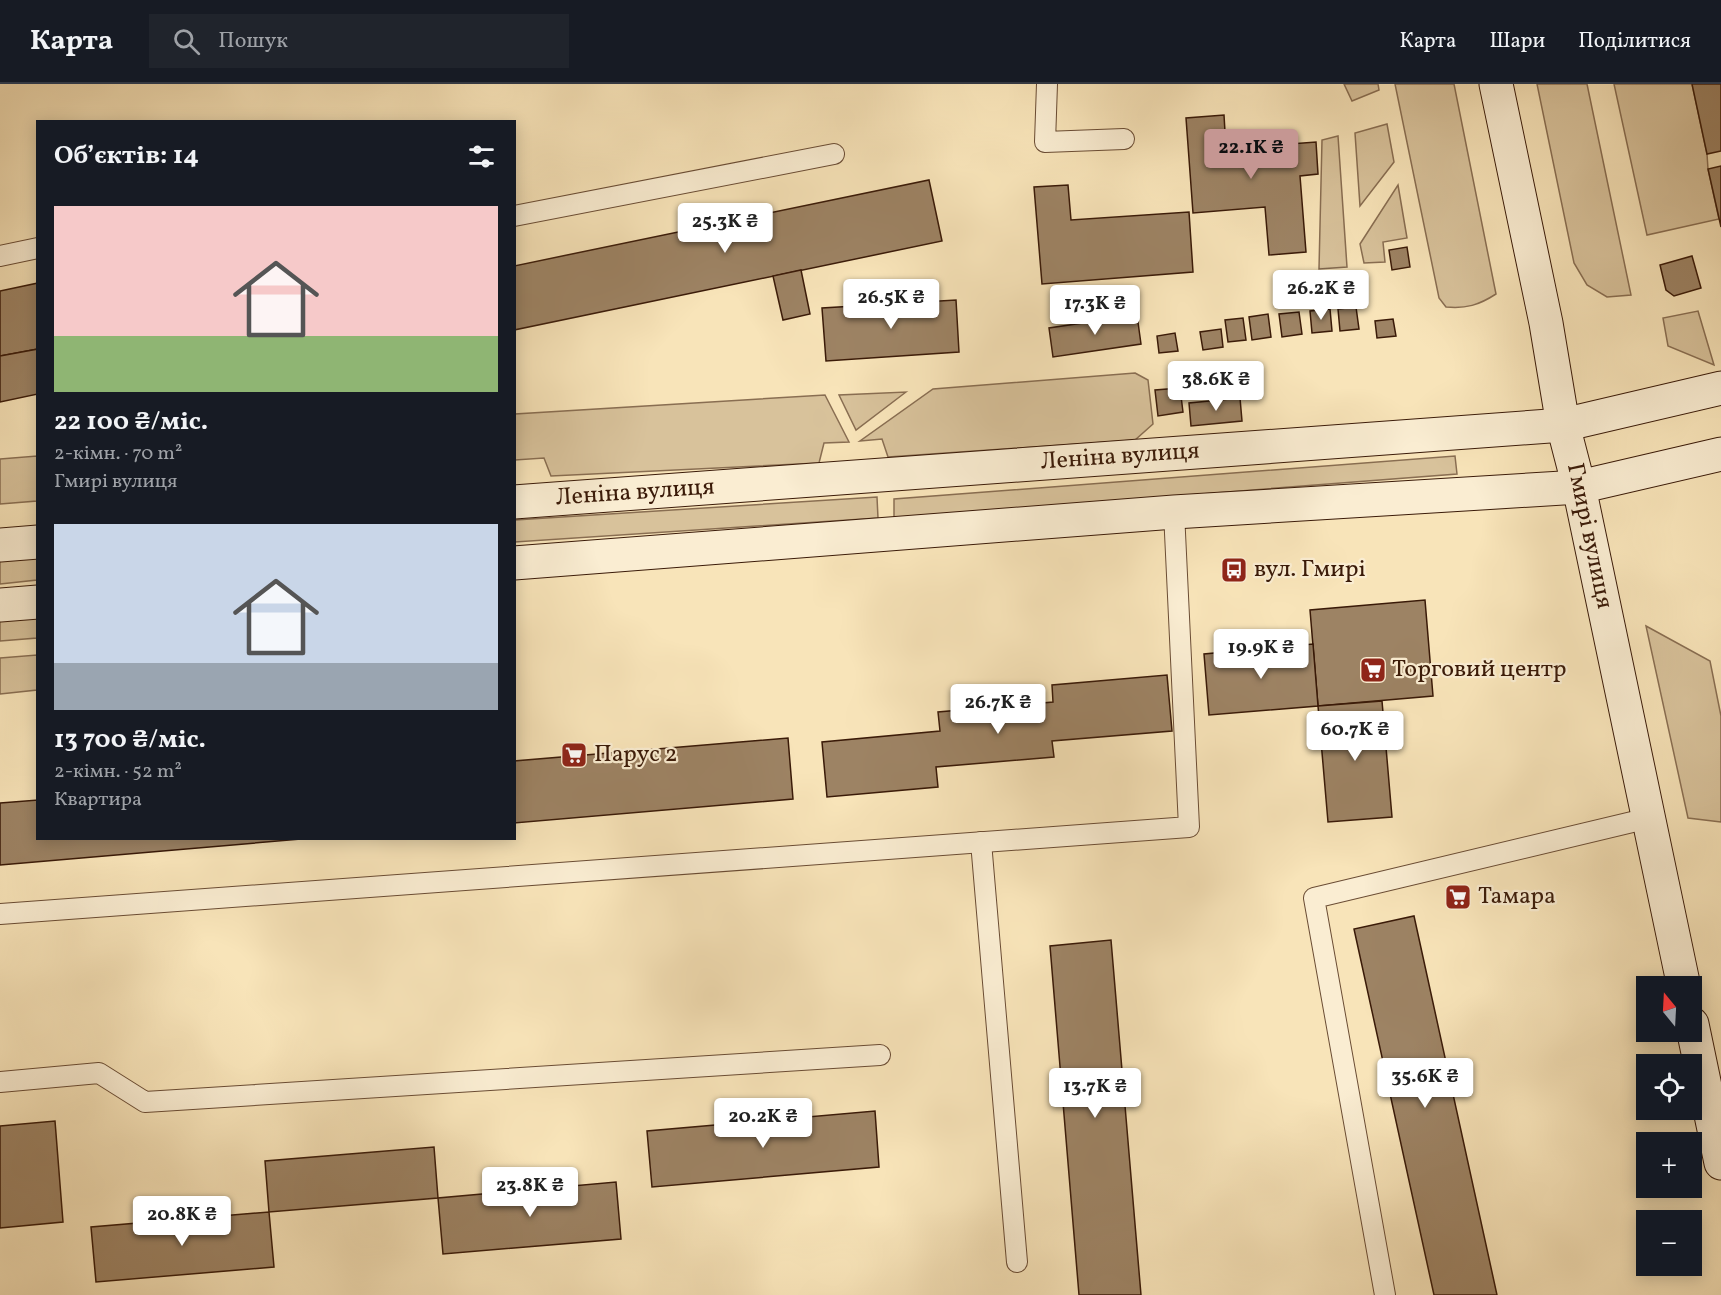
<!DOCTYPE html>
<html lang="uk">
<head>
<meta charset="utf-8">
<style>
  body { margin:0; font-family:Vollkorn,serif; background:#20242c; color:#f1f3f6; height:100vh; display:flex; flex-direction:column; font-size:22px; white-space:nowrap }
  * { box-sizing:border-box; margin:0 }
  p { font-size:20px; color:#9ea1a6 }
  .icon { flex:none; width:33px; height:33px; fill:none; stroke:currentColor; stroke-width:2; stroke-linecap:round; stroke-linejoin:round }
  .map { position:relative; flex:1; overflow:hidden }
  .details { position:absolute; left:36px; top:36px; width:480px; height:720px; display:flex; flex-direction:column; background:#171b24; border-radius:0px; box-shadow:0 3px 15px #0003 }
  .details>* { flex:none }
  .needle { width:39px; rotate:342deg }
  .controls { position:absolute; left:1636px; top:892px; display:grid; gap:12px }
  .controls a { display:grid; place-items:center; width:66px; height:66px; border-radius:0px; background:#171b24; box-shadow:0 3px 15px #0003; font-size:30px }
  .price { position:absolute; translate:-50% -51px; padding:0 14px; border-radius:6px; background:#fff; color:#222; font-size:20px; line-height:39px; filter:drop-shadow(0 2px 3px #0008) }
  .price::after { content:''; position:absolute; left:50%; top:36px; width:18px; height:14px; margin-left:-9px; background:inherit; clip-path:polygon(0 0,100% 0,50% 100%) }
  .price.active { background:#c59692; color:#111 }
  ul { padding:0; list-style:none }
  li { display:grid; align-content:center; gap:12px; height:318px; padding:0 18px }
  li span { display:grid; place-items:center; height:186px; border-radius:0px; color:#555 }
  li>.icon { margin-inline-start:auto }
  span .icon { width:108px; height:108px; fill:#fffc; stroke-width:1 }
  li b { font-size:26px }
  h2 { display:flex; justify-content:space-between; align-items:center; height:72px; padding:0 18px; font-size:26px }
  header { display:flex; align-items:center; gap:36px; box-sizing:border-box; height:84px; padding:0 30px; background:#171b24; border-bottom:2px solid #363941 }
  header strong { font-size:28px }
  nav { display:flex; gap:33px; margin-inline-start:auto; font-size:21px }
  .search { width:420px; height:54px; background:#20242c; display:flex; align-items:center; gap:15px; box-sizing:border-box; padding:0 21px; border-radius:0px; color:#9ea1a6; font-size:22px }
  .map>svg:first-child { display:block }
  .green { fill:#d8c29b; stroke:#896e52; stroke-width:1.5 }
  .building { fill:#9d8364; stroke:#3a1a08; stroke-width:1.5 }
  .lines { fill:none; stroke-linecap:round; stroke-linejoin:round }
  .lane-casing { stroke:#6a4c34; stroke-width:22 }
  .secondary-casing { stroke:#3a1a08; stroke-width:35 }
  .lane { stroke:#faedd2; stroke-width:20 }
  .secondary { stroke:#faedd2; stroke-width:33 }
  .labels { text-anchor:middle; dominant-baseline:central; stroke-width:4.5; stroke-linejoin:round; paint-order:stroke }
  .street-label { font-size:24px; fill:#3a1a08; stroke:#faedd2 }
  .poi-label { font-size:24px; fill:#3a1a08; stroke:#faedd2; text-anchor:start }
</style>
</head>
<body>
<header>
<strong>Карта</strong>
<div class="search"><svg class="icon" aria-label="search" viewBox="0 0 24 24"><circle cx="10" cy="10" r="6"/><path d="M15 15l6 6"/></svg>Пошук</div>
<nav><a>Карта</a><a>Шари</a><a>Поділитися</a></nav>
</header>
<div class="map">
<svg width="1721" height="1211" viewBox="0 0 1721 1211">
  <rect width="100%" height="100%" fill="#f8e4b9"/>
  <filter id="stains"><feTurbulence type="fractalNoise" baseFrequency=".00333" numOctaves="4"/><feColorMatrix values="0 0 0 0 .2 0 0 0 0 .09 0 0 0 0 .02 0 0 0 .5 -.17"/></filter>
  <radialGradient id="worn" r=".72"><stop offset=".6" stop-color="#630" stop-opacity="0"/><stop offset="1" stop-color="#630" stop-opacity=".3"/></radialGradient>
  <!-- green -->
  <g class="green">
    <polygon points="1344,0 1378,0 1379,6 1352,17"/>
    <path d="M1395,0H1454L1496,210C1479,221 1466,225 1446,223L1439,214Z"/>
    <polygon points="1537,0 1587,0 1631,211 1607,213 1587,201 1574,179"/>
    <polygon points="1614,0 1692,0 1707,70 1708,85 1719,135 1647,151"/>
    <polygon points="1387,40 1394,78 1360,122 1355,49"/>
    <polygon points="1338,52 1347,183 1319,185 1322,56"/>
    <polygon points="1398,101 1407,154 1383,158 1385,178 1364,179 1360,160"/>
    <polygon points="1698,227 1714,281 1668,262 1663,234"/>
    <polygon points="1135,289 1148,296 1153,340 1135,356 888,373 882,355 860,357 933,305"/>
    <polygon points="906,308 856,346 839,311"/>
    <polygon points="825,311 849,358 824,359 819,379 551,392 544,374 515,376 515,330"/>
    <polygon points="37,372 37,417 0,420 0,375"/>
    <polygon points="1455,372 1457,390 894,434 894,415"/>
    <polygon points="877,413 878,434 515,458 515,436"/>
    <polygon points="37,473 37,496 0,500 0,476"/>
    <polygon points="37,533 37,554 0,557 0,537"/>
    <polygon points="1646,542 1710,577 1721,632 1721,738 1688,734"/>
    <polygon points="37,571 37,606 0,610 0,574"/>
  </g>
  <!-- building -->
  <g class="building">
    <polygon points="1692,0 1721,0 1721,67 1707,70"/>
    <polygon points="1224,31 1226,65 1316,58 1318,90 1300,92 1306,168 1269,171 1265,123 1193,129 1186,34"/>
    <polygon points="1721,82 1721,143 1708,85"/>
    <polygon points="929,96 942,157 514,246 514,182"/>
    <polygon points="1068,101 1071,136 1189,128 1193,188 1042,200 1034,103"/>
    <polygon points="1407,163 1410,183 1392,186 1389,166"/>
    <polygon points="1692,172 1701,204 1674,212 1666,206 1660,181"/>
    <polygon points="801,186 810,230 783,236 773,192"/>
    <polygon points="38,199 38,265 0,272 0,207"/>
    <polygon points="956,216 959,268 826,277 822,224"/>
    <polygon points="1356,223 1359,245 1340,247 1338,225"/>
    <polygon points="1330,225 1332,247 1312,249 1310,227"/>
    <polygon points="1299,228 1302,250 1282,253 1279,230"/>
    <polygon points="1268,230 1271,253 1252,256 1249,233"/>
    <polygon points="1137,231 1141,260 1053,273 1049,244"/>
    <polygon points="1243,234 1246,256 1228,258 1225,236"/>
    <polygon points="1393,235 1396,252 1377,254 1375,237"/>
    <polygon points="1221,245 1223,263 1203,266 1200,248"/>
    <polygon points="1175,249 1178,267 1159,269 1157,252"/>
    <polygon points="38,265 38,310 0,318 0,272"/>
    <polygon points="1180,304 1183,328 1158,332 1155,306"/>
    <polygon points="1240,314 1242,337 1191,342 1189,319"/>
    <polygon points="1425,516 1433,612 1318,622 1310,526"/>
    <polygon points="1313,560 1318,622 1209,631 1204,570"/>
    <polygon points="1167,591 1172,647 1052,657 1054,673 936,683 938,703 827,713 822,658 940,647 938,628 1053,618 1052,601"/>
    <polygon points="1382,617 1392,733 1328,738 1318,622"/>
    <polygon points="788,654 793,715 514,739 514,677"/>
    <polygon points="38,716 38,754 301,755 0,781 0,719"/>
    <polygon points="1414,832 1497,1211 1434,1211 1354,845"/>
    <polygon points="1111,856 1141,1211 1079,1211 1050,862"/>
    <polygon points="875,1027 879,1083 652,1103 647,1047"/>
    <polygon points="55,1037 63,1138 0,1144 0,1042"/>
    <polygon points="434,1063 438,1114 269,1128 265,1077"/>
    <polygon points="616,1098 621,1155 443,1170 438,1114"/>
    <polygon points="269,1128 274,1183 96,1198 91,1143"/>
  </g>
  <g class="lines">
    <defs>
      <g id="lane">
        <polyline points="1047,0 1045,58 1124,55"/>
        <polyline points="514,132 834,70"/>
        <polyline points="0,172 38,164"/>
        <polyline points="981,758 1017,1178"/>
        <polyline points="0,830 1189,743 1174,428"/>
        <polyline points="0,998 99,989 145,1018 880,971"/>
        <polyline points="1385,1211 1314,814 1649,734"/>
      </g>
      <g id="secondary">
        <polyline points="1496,0 1546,239 1563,341 1579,403 1684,903"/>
        <polyline points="514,418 1563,341 1721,304"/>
        <polyline points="0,461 38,458"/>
        <polyline points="514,479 1174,428 1579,403 1721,370"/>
        <polyline points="0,521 38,518"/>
        <polyline points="1692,940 1721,1079"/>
      </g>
    </defs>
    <!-- lane casing -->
    <use href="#lane" class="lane-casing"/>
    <!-- secondary casing -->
    <use href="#secondary" class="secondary-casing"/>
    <!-- lane -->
    <use href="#lane" class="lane"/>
    <!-- secondary -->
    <use href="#secondary" class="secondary"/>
  </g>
  <!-- icons -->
  <defs>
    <symbol id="bus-square" viewBox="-11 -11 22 22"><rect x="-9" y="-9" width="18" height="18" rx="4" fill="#8f2418" stroke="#faedd2"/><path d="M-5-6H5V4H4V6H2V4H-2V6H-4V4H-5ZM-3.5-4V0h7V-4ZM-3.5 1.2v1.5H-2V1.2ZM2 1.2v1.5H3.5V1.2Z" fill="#fff"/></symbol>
    <symbol id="supermarket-square" viewBox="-11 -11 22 22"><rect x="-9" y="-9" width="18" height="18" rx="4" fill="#8f2418" stroke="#faedd2"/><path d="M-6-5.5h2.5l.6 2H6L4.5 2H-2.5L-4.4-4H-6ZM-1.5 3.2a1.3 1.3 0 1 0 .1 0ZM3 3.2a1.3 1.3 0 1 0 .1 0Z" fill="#fff"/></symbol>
  </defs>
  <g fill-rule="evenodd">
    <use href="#bus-square" x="1219" y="471" width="30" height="30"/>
    <use href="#supermarket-square" x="1358" y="571" width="30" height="30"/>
    <use href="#supermarket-square" x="559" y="656" width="30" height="30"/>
    <use href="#supermarket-square" x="1443" y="798" width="30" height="30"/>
  </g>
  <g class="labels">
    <!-- street labels -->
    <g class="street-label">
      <text transform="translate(1120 373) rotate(-4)">Леніна вулиця</text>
      <text transform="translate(635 409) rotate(-4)">Леніна вулиця</text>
      <text transform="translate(1589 452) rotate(78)">Гмирі вулиця</text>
    </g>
    <!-- poi labels -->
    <g class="poi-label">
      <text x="1254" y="486">вул. Гмирi</text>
      <text x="1392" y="586">Торговий центр</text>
      <text x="594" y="671">Парус 2</text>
      <text x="1478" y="813">Тамара</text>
    </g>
  </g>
  <rect width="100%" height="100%" filter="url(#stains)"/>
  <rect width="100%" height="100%" fill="url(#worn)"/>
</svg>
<div class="controls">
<a><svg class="needle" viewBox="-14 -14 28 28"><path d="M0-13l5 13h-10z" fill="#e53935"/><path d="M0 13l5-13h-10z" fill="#9ea1a6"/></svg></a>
<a><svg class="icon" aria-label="locate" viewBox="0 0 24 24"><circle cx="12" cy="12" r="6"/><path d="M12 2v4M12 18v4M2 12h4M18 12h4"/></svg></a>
<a>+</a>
<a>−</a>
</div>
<b class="price active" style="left:1251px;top:96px">22.1K ₴</b>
<b class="price" style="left:725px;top:170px">25.3K ₴</b>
<b class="price" style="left:1321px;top:237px">26.2K ₴</b>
<b class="price" style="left:891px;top:246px">26.5K ₴</b>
<b class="price" style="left:1095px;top:252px">17.3K ₴</b>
<b class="price" style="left:1216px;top:328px">38.6K ₴</b>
<b class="price" style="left:1261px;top:596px">19.9K ₴</b>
<b class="price" style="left:998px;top:651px">26.7K ₴</b>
<b class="price" style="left:1355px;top:678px">60.7K ₴</b>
<b class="price" style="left:1425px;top:1025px">35.6K ₴</b>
<b class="price" style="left:1095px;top:1035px">13.7K ₴</b>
<b class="price" style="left:763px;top:1065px">20.2K ₴</b>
<b class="price" style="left:530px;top:1134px">23.8K ₴</b>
<b class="price" style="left:182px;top:1163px">20.8K ₴</b>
<section class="details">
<h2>Об’єктів: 14<svg class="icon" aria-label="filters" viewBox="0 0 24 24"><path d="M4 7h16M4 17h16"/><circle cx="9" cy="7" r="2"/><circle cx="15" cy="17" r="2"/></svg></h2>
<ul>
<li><span style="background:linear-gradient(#f6c9c9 70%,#8fb573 0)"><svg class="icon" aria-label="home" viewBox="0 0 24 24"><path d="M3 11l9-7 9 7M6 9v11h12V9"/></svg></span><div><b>22 100 ₴/міс.</b><p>2-кімн. · 70 m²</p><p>Гмирі вулиця</p></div></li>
<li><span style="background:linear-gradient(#c9d6e8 75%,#9aa5b1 0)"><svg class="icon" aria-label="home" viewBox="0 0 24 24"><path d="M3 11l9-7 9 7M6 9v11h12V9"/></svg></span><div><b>13 700 ₴/міс.</b><p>2-кімн. · 52 m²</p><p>Квартира</p></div></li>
</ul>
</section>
</div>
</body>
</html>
